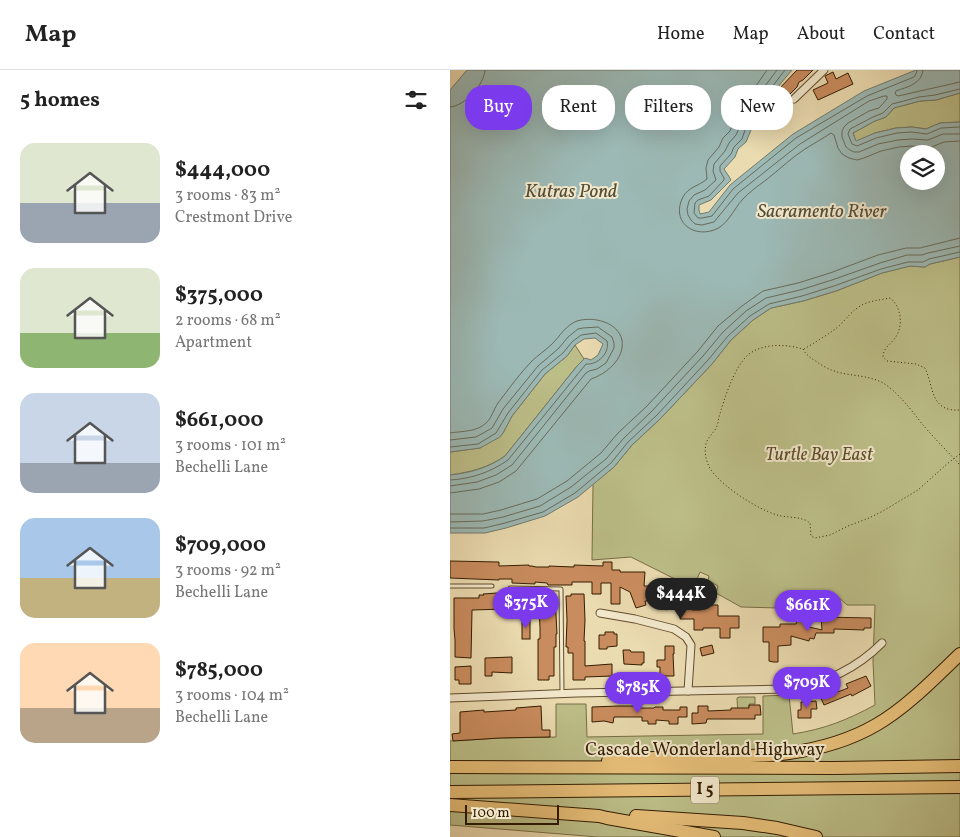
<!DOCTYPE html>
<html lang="en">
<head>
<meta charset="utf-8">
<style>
  body { margin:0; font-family:Vollkorn,serif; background:#f6f6f6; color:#222; height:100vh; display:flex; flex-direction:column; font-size:19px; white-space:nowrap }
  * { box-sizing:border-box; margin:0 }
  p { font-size:16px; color:#767676 }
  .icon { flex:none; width:28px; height:28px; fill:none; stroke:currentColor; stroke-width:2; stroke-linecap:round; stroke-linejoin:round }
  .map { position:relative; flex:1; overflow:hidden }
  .panel { display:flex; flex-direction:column; background:#fff; width:450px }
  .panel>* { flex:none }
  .hud { position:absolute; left:15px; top:15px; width:420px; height:45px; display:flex; gap:10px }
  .buttons { position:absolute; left:450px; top:75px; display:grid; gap:10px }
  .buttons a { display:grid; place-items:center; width:45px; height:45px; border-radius:50%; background:#fff; box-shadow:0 5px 20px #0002; font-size:25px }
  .scale { position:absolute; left:15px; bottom:12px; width:94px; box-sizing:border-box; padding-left:5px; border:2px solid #341d01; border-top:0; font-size:14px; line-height:18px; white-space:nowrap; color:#341d01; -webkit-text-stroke:4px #f2e8cc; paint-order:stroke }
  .price { position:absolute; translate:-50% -42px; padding:0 11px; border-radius:18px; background:#7c3aed; color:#fff; font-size:16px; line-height:32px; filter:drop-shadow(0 1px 2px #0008) }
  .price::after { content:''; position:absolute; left:50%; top:30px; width:15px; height:11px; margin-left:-8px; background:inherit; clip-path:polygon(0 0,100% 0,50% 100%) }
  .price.selected { background:#222; color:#fff }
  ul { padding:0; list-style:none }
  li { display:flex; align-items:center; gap:15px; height:125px; padding:0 20px }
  li span { display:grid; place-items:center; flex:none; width:140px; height:100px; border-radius:15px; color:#555 }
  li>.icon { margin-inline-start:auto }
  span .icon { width:60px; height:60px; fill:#fffc; stroke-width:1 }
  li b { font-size:21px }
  h2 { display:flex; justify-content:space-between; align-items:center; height:60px; padding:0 20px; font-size:21px }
  .chip { padding:0 18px; border-radius:20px; background:#fff; box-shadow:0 5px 20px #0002; font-size:18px; line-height:45px }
  .chip.selected { background:#7c3aed; color:#fff }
  header { display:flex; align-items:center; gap:30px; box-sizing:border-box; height:70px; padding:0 25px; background:#fff; border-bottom:1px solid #e0e0e0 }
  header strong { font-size:24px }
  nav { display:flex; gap:28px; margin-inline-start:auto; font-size:18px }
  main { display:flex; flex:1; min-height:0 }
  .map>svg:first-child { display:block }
  .green { fill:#bcbe88; stroke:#786e44 }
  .water { fill:#9cb9b5; stroke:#727b6d; fill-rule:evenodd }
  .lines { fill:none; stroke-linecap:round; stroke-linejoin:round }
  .shore { stroke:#686b5b; stroke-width:1 }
  .building { fill:#c98c5e; stroke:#341d01 }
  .lane-casing { stroke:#624c2d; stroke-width:5 }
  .street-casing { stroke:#624c2d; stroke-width:9 }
  .highway-casing { stroke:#341d01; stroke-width:14 }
  .path { stroke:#341d01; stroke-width:1; stroke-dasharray:1 2.5; stroke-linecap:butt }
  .lane { stroke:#f2e8cc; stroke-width:3 }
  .street { stroke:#f2e8cc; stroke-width:7 }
  .highway { stroke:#e6be78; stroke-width:12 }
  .labels { text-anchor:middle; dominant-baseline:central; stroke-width:4; stroke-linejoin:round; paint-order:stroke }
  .shield { fill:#f2e8cc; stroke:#6d5a3e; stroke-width:1 }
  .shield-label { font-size:16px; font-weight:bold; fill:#341d01 }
  .park-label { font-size:18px; font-style:italic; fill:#5d4d2a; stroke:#f2e8cc }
  .street-label { font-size:18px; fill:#341d01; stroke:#f2e8cc }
  .water-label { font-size:19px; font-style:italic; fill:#534c37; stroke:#f2e8cc }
</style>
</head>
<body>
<header>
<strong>Map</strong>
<nav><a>Home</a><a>Map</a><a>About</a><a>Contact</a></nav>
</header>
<main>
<section class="panel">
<h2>5 homes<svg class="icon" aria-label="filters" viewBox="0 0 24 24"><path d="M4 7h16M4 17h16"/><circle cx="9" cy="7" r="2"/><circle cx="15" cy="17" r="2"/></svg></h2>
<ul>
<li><span style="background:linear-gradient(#dfe7d0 60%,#9aa5b1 0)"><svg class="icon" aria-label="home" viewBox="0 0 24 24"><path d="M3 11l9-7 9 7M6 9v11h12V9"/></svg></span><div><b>$444,000</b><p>3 rooms · 83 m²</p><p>Crestmont Drive</p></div></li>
<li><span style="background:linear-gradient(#dfe7d0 65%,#8fb573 0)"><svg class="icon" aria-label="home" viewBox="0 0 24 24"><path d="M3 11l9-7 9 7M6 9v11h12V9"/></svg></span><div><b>$375,000</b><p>2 rooms · 68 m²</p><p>Apartment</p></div></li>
<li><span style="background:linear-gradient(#c9d6e8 70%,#9aa5b1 0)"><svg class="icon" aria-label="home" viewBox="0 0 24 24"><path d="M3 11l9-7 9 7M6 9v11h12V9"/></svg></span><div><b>$661,000</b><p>3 rooms · 101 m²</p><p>Bechelli Lane</p></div></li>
<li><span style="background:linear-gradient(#a9c7e8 60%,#c2b280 0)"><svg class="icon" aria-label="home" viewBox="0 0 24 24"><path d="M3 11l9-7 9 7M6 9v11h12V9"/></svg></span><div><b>$709,000</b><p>3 rooms · 92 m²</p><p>Bechelli Lane</p></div></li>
<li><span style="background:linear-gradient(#ffd9b3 65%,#b9a48a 0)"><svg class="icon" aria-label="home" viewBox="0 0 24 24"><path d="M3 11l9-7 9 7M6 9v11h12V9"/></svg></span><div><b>$785,000</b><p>3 rooms · 104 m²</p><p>Bechelli Lane</p></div></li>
</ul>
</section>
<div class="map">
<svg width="510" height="767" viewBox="0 0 510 767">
  <rect width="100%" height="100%" fill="#ebdbb0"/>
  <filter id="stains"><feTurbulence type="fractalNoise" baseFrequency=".004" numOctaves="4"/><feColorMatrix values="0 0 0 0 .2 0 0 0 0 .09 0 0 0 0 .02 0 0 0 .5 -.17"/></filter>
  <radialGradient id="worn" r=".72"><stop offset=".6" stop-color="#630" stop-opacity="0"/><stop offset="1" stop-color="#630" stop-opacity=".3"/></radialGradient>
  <!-- green -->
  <g class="green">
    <polygon points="510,23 510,52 490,53 476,59 462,57 446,58 425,63 406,72 403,63 425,51 436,47 444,38 470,31 486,30"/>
    <path d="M510,187V767H148L0,755V671L50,668L106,667V634H136L137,667L313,664V626L339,625L343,664C375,659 397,650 425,635L423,591L425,535H397L386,525L384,527H374L370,531L328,538L291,537L266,523L268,516L258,510L259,506L250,502L245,514L223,508L181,487L142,490L143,414L164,397L182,375L210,349L262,294L281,270L303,250L321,238L353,231L386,221L432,203L460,196L475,197L480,194Z"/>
    <path d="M125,275L134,289L127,296L55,386C38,398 20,402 0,405V382L30,378L53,363L62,346L95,304L117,286Z"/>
    <polygon points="289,627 305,627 305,634 299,634 299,638 288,645 287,628"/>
  </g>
  <!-- water -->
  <path class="water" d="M17,0H342L331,13L316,33L301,60L296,72L288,79L285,87L274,99L278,105L281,110L261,130L249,135V140L250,144L259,142L280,115L343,64L414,21L466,0H510V23L486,30L470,31L444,38L436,47L425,51L403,63L406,71L425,63L446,58L462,57L476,59L490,53L510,52V187L480,194L475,197L460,196L432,203L386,221L353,231L321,238L303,250L281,270L262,294L210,349L182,375L164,397L128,427L95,446L56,458L35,463H0V405C20,403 38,398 55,386L127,296L135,288L141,290L148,285L153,274L145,268L134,269L125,275L117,286L95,304L62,346L53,363L50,367L30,378L0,382V20ZM459,84H486V111H459Z"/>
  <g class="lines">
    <!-- shore -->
    <g class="shore">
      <path d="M317,0L301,23L284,50L280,61L273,68L269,77L258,90L256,98L257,109C249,116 238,117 233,127C221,150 241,168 264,160C277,156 284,139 292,130C299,122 308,116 316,110C329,100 341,88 355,79C363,74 372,69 381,63L384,65L388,78L392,84L399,88L407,90L414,88L431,81L449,77L462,76L479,78L494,72L510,71"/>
      <polyline points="327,0 307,27 291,54 286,65 279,73 275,81 264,94 263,101 266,110 255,120 244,125 239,131 237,139 238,145 241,150 245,154 252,155 264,152 288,123 350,74 419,31 434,26 437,26 437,29 429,38 419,41 398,53 394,57 392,61 392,67 396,77 400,80 404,82 409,82 428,74 448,70 462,69 478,70 493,64 510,64"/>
      <polyline points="335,0 312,30 296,57 292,69 284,77 281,84 270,96 270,101 274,108 274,110 259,126 248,130 245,133 244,143 248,148 252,148 262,146 283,119 346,68 417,26 464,7 466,4 467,0"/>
      <path d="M473,0C472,14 457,17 446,21L445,23L446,25L448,26L510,12"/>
      <polyline points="510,19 485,25 469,27 442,34 433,43 423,47 400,59 398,64 402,74 407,76 426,68 447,63 462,62 477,64 491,58 510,57"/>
      <path d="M0,37C15,36 34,15 35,0"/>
      <path d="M0,363C12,361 27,362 36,353C41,349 44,339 48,333C59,319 69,304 82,291C88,285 96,280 102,274C110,266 116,255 127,251C143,246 168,252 172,270C175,289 156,304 141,309L66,401L49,412L29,419L0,423"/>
      <polyline points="0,370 26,367 42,358 53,339 88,296 109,278 118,267 128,259 133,258 148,257 162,267 164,273 164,278 156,293 147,299 139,301 135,304 62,395 46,405 27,412 0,416"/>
      <path d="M0,377L28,374L46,363L58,343L92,300L113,283L122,272L131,265L146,263L157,271C160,283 148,295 136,294L131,300L58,390C41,402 21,409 0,410"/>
      <polyline points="0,444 33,444 51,440 87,429 117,411 151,383 168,363 197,336 248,281 268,256 292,236 313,221 348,213 380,203 428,185 456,178 470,178 510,168"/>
      <polyline points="0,452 33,451 53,447 90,436 121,417 156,389 174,368 202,341 253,286 273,262 296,241 316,228 350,220 382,210 430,193 457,185 472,185 478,183 510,176"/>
      <polyline points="0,458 34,458 55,453 93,442 125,423 161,393 178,372 207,345 258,290 278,266 300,246 319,234 352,226 384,216 431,199 458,192 473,192 479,189 510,182"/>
    </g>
  </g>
  <!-- building -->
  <g class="building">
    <polygon points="347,0 363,0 353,10 349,12 347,17 335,29 326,25 329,19"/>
    <polygon points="383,2 386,9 398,3 403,14 368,30 363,20 378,13 375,6"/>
    <polygon points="0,491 49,492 49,496 79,495 79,496 82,496 86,497 99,497 99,496 124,497 124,495 153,496 153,492 162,492 162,500 170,500 170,502 195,502 194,516 219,516 219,524 242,524 242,540 251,540 251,535 268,535 268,546 289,546 289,558 280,558 280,568 270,568 270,558 253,558 253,560 244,560 244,549 230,549 231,538 221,538 216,540 216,532 209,533 209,531 195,531 196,535 186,538 180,522 170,517 170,534 161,534 161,513 151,513 151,524 142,524 142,512 122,512 122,515 98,515 97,513 85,512 85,514 62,513 62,509 49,509 49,510 0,508"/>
    <polygon points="47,523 47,524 76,524 76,542 55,543 55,539 22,540 21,588 5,587 5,570 4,559 4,528 29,528 29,525 34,525 33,524"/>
    <polygon points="87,524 99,524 99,526 105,526 107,564 106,564 106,577 104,577 104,606 99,606 99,610 88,610 88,569 90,569 90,557 89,539 88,539 86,532"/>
    <polygon points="121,524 134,524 135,550 134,571 135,571 135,596 162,594 162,606 135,607 135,610 123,610 123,583 118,583 118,577 116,577 117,550 116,526 121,526"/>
    <polygon points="371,547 421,548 421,558 414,558 414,560 384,559 384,563 366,563 364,569 360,568 359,571 341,566 341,575 328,576 328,592 323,592 319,591 319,572 313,572 313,557 330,557 330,554 346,554 347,550 356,552 355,556 372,560"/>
    <rect x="72" y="549" width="8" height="20"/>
    <polygon points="155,562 164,562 164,564 167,564 167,576 157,577 157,579 149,579 149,565 155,565"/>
    <polygon points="262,575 264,583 252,586 250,578"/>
    <polygon points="215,576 224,576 224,584 223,584 224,606 210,606 210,597 207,597 207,590 215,590"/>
    <polygon points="173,580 180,580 181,582 194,582 194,593 192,593 192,595 174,594"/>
    <polygon points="62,587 62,603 42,602 42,606 35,606 35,588"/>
    <polygon points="21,596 21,614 9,614 9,610 5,610 5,597"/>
    <polygon points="416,606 421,616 402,626 401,624 374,635 370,626 383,620 385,623 398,618 396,614"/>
    <polygon points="366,631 367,639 361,639 361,648 348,648 348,640 351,640 351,632"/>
    <polygon points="299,635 310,635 311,645 305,645 305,649 257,649 256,653 242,654 242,643 248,643 248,636 258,636 258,641 281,640 281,638 299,638"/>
    <polygon points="91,636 92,660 100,660 100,667 50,668 3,671 2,664 10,663 10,642 34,640 34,642 66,640 66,638"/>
    <polygon points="168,636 188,636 188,638 204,638 205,637 213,637 213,640 230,640 230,637 237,637 237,647 228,647 228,654 219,654 219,651 206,650 206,654 198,654 198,651 192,651 192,647 164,647 163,653 154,651 142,652 142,637"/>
  </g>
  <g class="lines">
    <defs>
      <g id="lane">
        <polyline points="0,516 42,516"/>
        <polyline points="60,518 111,519 112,623"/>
      </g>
      <g id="street">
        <polyline points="344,29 374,0"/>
        <polyline points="150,543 185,549 224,559 236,567 241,575 238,621"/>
        <path d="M0,628L127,623L338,619C374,614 406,599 432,573"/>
      </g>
      <g id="highway">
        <path d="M158,691C247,680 345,702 426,655C456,638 485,608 510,584"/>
        <polyline points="0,697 385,698 510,696"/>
        <polyline points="0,722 510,717"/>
        <polyline points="0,735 149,746 157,748 264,767"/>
        <polyline points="186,746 293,753 327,758 366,767"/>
      </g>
    </defs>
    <!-- lane casing -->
    <use href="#lane" class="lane-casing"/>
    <!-- street casing -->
    <use href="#street" class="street-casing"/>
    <!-- highway casing -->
    <use href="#highway" class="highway-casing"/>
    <!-- path -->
    <g class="path">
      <path d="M354,279C361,275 384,261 390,255C397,248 401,242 410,236C418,231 430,230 440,228C451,236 454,256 445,268C441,274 433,278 433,287L437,291L466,294L475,298C484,317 480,342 510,340"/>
      <path d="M510,384L497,394L468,420L433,441L419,448L398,456L380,465L365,468L361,466L360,453C352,446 337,448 327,445C307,439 273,417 261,400C256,392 254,383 256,374C257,368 263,364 266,358C268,355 268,351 269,347C274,330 284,297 298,285C312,273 336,274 353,279C356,285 361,288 367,292C374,297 382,301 391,303C405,306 420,306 433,313C448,322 462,341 473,355C485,369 498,382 510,395"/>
    </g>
    <!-- lane -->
    <use href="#lane" class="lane"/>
    <!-- street -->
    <use href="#street" class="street"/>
    <!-- highway -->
    <use href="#highway" class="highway"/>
  </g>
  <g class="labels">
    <!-- shield labels -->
    <rect class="shield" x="241" y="706.5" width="28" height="27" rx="4"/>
    <g class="shield-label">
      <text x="255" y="720">I 5</text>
    </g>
    <!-- park labels -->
    <g class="park-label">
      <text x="369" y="385">Turtle Bay East</text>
    </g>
    <!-- street labels -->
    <g class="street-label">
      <text x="255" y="680">Cascade Wonderland Highway</text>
    </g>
    <!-- water labels -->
    <g class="water-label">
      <text x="121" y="122">Kutras Pond</text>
      <text x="372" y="142">Sacramento River</text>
    </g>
  </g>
  <rect width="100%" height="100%" filter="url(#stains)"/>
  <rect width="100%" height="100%" fill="url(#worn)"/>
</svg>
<div class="buttons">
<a><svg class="icon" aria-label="layers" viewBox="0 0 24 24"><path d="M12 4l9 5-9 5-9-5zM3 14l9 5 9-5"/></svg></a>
</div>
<div class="scale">100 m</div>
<b class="price selected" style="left:231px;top:550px">$444K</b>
<b class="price" style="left:76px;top:559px">$375K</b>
<b class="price" style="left:358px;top:562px">$661K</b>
<b class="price" style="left:357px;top:639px">$709K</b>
<b class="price" style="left:188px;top:644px">$785K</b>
<div class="hud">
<a class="chip selected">Buy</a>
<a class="chip">Rent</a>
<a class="chip">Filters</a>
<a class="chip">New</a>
</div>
</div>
</main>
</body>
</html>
